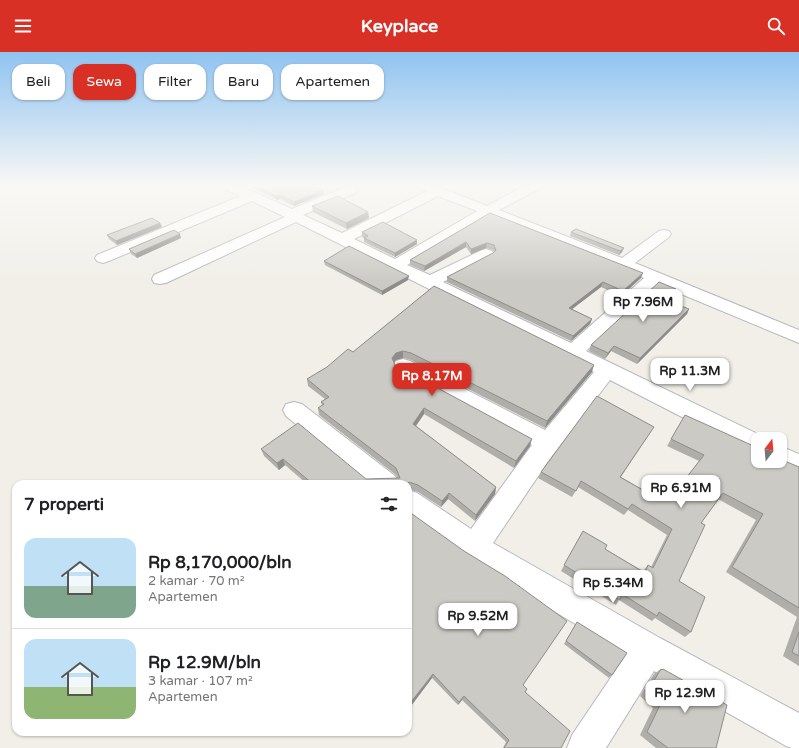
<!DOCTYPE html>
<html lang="id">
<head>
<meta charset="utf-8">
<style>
  body { margin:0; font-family:"Varela Round",sans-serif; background:#f6f6f6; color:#202124; height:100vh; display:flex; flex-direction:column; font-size:15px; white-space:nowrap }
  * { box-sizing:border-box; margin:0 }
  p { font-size:13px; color:#757577 }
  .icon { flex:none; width:22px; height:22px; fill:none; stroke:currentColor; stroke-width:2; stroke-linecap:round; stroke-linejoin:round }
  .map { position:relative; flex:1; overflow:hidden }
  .sheet { position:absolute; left:12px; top:428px; width:400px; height:256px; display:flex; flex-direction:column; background:#fff; border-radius:12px; box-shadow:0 1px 3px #0004 }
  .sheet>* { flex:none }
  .banner { position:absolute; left:12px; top:12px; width:400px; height:36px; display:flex; gap:8px }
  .needle { width:26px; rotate:16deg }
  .controls { position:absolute; left:751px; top:380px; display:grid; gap:8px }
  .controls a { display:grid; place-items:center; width:36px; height:36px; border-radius:8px; background:#fff; box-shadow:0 1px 3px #0004; font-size:20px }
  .price { position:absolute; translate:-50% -34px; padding:0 9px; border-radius:8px; background:#fff; color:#222; font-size:13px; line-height:26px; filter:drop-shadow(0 1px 2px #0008) }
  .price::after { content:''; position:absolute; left:50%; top:24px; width:12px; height:9px; margin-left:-6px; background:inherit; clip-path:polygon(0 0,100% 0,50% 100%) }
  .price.current { background:#d93025; color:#fff }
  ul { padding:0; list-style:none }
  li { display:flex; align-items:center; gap:12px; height:100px; padding:0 12px }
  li+li { border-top:1px solid #e0e0e0 }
  li span { display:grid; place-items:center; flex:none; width:112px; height:80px; border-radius:12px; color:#555 }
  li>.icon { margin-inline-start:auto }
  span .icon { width:48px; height:48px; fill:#fffc; stroke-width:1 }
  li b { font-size:17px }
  h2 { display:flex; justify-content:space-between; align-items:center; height:48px; padding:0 12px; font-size:17px }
  .tag { padding:0 14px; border-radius:12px; background:#fff; box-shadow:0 1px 3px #0004; font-size:14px; line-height:36px }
  .tag.current { background:#d93025; color:#fff }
  header { display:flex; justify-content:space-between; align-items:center; height:52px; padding:0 12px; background:#d93025; color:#fff; font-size:18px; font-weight:700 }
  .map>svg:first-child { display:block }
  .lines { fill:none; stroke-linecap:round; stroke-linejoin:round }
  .minor-casing { stroke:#b5b8bc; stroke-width:2 }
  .minor { fill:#fff; fill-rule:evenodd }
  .wall { fill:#afaea9 }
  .shaded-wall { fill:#8f8d8a }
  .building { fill:#cccac5; stroke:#8f8d8a }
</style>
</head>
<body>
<header><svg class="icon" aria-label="menu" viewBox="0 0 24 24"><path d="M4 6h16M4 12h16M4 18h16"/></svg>Keyplace<svg class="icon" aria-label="search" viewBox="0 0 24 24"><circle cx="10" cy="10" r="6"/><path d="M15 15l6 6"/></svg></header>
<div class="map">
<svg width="799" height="696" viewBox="0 0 799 696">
  <rect width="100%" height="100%" fill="#f1efe8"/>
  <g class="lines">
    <defs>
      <g id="minor">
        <path d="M221,133H238L292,157L345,135H355L357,138L355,141L303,163L342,181L427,139L418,136L417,133H434L487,154L526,133H542L541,136L499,158L622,206L659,179L664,178L669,179L671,182L669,185L635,211L799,278V291L657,232L586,299L766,386L758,387V403L750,400L610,328L549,408L493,491L660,586L799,661V696H792L786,694L654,619L606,696H567L572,683L626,603L464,504L408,464V438L417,441L471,477L532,393L396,319L393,314L396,309L403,307L410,309L545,378L594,320L296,170L166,231L160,232L154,231L152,227L154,223L285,165L252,149L109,209L103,211L97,209L95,206L97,203L240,144L222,136ZM438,144L477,159L395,207L354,187ZM489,164L644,226L571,291L443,230L492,205L494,202L492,199L486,197L480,199L430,223L407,213Z"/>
        <polygon points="294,350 302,352 395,424 399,432 368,432 286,364 283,358 286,352"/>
        <polygon points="780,394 799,402 799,423 771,411 770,409 780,409"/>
      </g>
    </defs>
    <!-- minor casing -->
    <use href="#minor" class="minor-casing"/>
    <!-- minor -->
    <use href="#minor" class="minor"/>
  </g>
  <!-- wall -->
  <g class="wall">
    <polygon points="250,133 313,133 324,142 294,154 280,147 277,148 250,134"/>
    <polygon points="312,154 368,160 369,166 347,177 313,160"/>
    <polygon points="490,161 641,226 621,244 601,235 572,257 592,267 590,272 571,289 447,230 447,225 493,201 494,200 493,198 486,196 471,202 466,195 424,219 410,213 410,208"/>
    <polygon points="160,171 162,175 117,193 109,187 107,183"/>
    <polygon points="362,180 417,188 417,192 395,205 364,190 364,186 362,185"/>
    <polygon points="571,180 624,196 622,200 619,203 570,184"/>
    <polygon points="181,186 137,206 131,202 129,197"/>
    <polygon points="324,209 408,228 382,243 325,213"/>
    <polygon points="434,234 592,320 545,376 411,308 403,306 396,308 394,310 395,313 530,394 514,416 424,362 416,374 496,435 495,442 475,469 448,447 441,455 418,440 408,437 408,432 307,432 285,413 279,418 264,404 261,397 366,427 397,426 396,423 319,363 318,356 322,353 321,350 325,347 308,334 307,327 353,300"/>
    <polygon points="676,237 674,242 668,247 674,249 674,251 689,257 687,262 637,312 611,299 605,307 589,299 591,293"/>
    <polygon points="685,363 758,409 799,415 799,614 783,604 797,565 726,520 756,468 718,447 701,471 679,529 691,580 685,585 655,566 652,569 619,548 616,553 561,519 583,479 605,497 643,519 648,513 651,515 667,483 628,458 624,463 578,435 572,445 538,426 541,420 650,381 621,425 657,446 669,448 699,409 667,394"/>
    <polygon points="408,459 523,633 525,640 561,696 503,696 506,690 462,648 458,653 432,626 411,654 408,651"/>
    <polygon points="577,570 612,623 609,626 564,592 575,573"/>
    <polygon points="661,617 662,618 663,617 716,696 656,696 640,683 653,656 640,644 654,622"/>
  </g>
  <!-- shaded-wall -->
  <g class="shaded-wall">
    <polygon points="323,138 324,142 294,154 294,150"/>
    <polygon points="279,143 280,147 277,148 276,144"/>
    <polygon points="368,160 369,166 347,177 346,171"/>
    <polygon points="160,171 162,175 117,193 116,189"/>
    <polygon points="180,182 181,186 137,206 135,202"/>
    <polygon points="417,188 417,192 395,205 395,201"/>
    <polygon points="466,190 466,195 424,219 425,214"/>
    <polygon points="487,191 486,196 471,202 471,197"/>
    <polygon points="624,196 622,200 619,203 620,199"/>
    <polygon points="643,221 641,226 621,244 623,239"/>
    <polygon points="409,224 408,228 382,243 382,239"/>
    <polygon points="603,230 601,235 567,261 569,256"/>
    <polygon points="676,237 674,242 663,251 666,246"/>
    <polygon points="689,257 687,262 637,312 640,306"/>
    <polygon points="592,267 590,272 571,289 573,284"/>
    <polygon points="614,294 611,299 605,307 608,301"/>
    <polygon points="403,299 403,306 396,308 392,313 392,306 396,301"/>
    <polygon points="594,313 592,320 545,376 547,369"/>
    <polygon points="424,356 424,362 413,378 413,372"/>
    <polygon points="532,387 530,394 514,416 516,409"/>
    <polygon points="283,407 285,413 279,418 277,411"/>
    <polygon points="496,435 495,442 475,469 476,463"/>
    <polygon points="449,441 448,447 441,455 442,449"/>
    <polygon points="433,622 432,626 411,654 411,650"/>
    <polygon points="464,644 462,648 458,653 459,650"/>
  </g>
  <!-- building -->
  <g class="building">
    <polygon points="254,133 313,133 323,138 294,150 279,143 276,144"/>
    <polygon points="338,144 368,160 346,171 312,154"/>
    <polygon points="490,161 643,221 623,239 603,230 569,256 592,267 573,284 447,225 493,201 496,198 494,193 487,191 471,197 466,190 425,214 410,208"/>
    <polygon points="152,166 160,171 116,189 107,183"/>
    <polygon points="383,170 417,188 395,201 364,186 368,184 362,180"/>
    <polygon points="576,177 624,196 620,199 571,180"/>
    <polygon points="174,178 180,182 135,202 129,197"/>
    <polygon points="349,194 409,224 382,239 324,209"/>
    <polygon points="659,230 676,237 666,246 674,249 673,251 689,257 640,306 614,294 608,301 591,293"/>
    <polygon points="434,234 594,313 547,369 411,301 403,299 396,301 392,306 395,313 532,387 516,409 424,356 413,372 496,435 476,463 449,441 442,449 418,433 409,430 407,432 313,432 283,407 277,411 261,397 298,371 366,427 400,426 396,416 318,356 324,352 321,350 329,345 307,327 327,315 348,297 353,300"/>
    <polygon points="597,344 654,375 620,425 657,446 660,442 669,448 704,403 671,387 685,363 758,396 758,409 780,409 780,407 799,415 799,556 732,515 763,462 723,441 701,471 705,473 679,529 705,545 691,580 659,560 657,564 622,542 620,548 564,513 583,479 607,493 605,497 645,521 648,513 653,516 672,477 632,452 628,457 581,429 576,439 541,420"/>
    <polygon points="408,459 464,499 505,524 567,569 523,633 527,637 525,640 570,679 561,696 504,696 509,688 464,644 459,650 433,622 411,650 408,647"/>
    <polygon points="577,570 627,601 612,623 566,589"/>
    <polygon points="799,580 799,604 792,600"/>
    <polygon points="661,617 662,618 663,617 727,653 716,696 668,696 647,680 661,651 647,640"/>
  </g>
  <!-- sky -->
  <linearGradient id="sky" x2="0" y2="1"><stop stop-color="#8fc3f1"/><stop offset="0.58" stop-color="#f9f8f5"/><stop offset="1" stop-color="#f9f8f5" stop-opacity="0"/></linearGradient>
  <rect width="799" height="230" fill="url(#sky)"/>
</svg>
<div class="controls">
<a><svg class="needle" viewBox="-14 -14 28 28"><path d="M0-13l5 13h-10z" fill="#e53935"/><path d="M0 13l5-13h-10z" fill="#757577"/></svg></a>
</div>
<b class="price" style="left:643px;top:271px">Rp 7.96M</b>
<b class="price" style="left:690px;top:340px">Rp 11.3M</b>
<b class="price current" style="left:432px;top:345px">Rp 8.17M</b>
<b class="price" style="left:681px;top:457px">Rp 6.91M</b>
<b class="price" style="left:613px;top:552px">Rp 5.34M</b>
<b class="price" style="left:478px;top:585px">Rp 9.52M</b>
<b class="price" style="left:685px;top:662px">Rp 12.9M</b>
<div class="banner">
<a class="tag">Beli</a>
<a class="tag current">Sewa</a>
<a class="tag">Filter</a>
<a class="tag">Baru</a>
<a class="tag">Apartemen</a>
</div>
<section class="sheet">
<h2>7 properti<svg class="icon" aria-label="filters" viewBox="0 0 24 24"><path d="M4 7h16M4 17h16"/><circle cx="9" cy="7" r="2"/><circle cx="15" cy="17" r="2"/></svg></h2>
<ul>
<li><span style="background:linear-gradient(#bfe0f5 60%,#7fa58c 0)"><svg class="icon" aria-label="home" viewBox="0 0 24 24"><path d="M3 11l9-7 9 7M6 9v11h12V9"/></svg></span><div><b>Rp 8,170,000/bln</b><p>2 kamar · 70 m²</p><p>Apartemen</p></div></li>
<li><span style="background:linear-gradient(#bfe0f5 60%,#8fb573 0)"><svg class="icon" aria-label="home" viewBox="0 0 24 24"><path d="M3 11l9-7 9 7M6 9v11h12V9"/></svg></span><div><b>Rp 12.9M/bln</b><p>3 kamar · 107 m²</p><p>Apartemen</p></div></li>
</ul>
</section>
</div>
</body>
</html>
